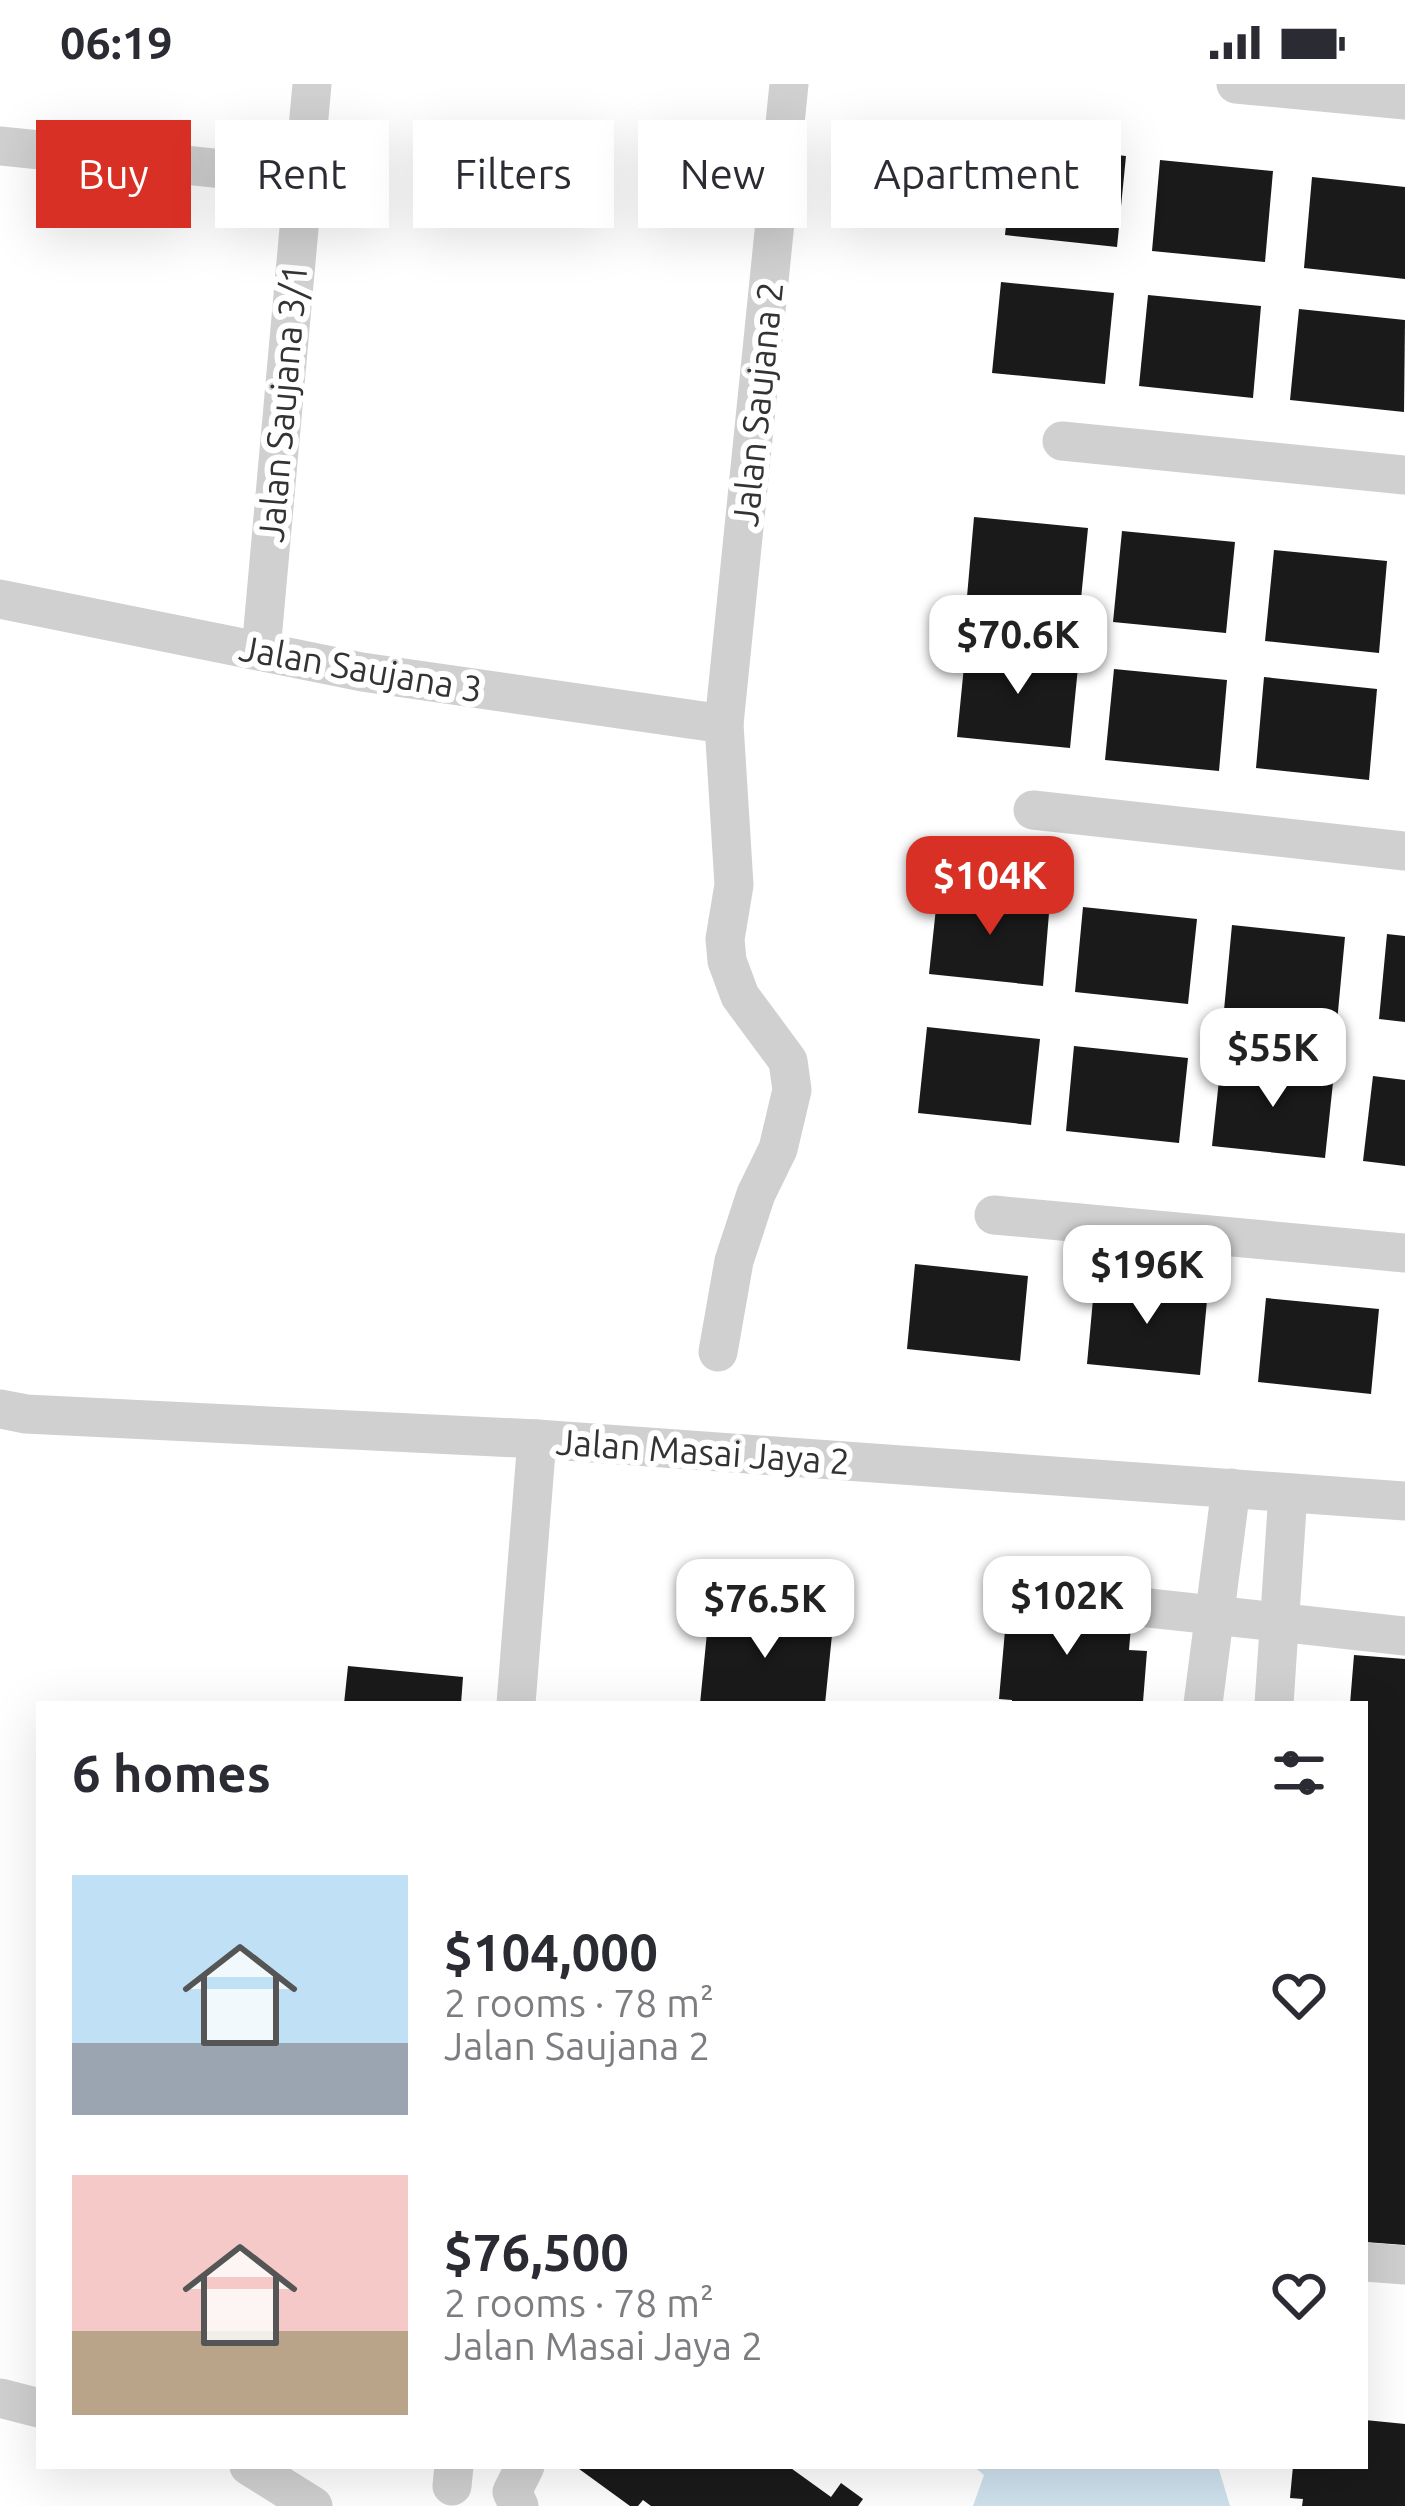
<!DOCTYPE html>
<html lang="en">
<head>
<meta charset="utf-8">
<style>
  body { margin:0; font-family:Ubuntu,sans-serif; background:#f2f2f3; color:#2b2b33; height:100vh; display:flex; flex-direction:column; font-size:45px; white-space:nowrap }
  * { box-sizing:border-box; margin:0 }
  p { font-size:39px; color:#7c7c81 }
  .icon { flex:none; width:66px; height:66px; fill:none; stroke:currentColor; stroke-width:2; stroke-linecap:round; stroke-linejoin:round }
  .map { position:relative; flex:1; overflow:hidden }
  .drawer { position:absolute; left:36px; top:1617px; width:1332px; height:768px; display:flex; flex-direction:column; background:#fff; border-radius:0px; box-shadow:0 12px 48px #0002 }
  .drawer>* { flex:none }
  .hud { position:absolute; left:36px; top:36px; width:1335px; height:108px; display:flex; gap:24px }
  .price { position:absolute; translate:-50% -102px; padding:0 27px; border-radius:24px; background:#fff; color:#222; font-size:39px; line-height:78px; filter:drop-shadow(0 3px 6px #0008) }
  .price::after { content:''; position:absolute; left:50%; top:72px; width:36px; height:27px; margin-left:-18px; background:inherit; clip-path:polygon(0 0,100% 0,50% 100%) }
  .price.on { background:#d93025; color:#fff }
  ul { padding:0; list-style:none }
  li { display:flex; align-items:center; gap:36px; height:300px; padding:0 36px }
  li span { display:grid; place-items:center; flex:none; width:336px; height:240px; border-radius:0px; color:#555 }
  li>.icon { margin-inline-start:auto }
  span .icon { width:144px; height:144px; fill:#fffc; stroke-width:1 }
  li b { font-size:51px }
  h2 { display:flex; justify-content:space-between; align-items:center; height:144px; padding:0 36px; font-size:51px }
  .pill { padding:0 42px; border-radius:0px; background:#fff; box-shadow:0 12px 48px #0002; font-size:42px; line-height:108px }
  .pill.on { background:#d93025; color:#fff }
  .status { display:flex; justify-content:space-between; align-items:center; height:84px; padding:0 60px; background:#fff; direction:ltr }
  .status svg { height:33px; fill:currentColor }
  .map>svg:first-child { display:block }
  .water { fill:#cfe2ee }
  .building { fill:#1a1a1a }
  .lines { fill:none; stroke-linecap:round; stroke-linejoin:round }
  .minor { stroke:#d0d0d0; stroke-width:39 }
  .labels { text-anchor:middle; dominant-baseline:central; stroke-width:12; stroke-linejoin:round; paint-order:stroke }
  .street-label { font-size:36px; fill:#333; stroke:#fff }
</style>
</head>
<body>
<div class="status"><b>06:19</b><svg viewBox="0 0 49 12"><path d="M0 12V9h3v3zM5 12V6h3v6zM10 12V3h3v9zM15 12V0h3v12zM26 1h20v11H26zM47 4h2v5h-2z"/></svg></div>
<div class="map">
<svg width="1405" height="2422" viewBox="0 0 1405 2422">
  <rect width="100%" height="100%" fill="#fff"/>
  <!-- water -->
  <polygon class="water" points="973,2382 1218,2382 1230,2422 973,2422 984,2391"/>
  <!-- building -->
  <g class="building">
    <polygon points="1014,60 1126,72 1117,163 1005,151"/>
    <polygon points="1160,76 1273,87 1265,178 1152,167"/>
    <polygon points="1312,93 1405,103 1405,195 1304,184"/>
    <polygon points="1001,198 1114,209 1105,300 992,289"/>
    <polygon points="1148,211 1261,222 1253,314 1139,302"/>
    <polygon points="1299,225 1405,236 1404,328 1290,316"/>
    <polygon points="974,433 1088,444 1079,535 966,524"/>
    <polygon points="1122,447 1235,458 1226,549 1113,538"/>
    <polygon points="1274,466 1387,477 1379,569 1265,557"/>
    <polygon points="966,562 1079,573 1070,664 957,653"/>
    <polygon points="1114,585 1227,596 1219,687 1105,676"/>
    <polygon points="1264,593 1377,605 1369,696 1256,684"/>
    <polygon points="938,805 1050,817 1043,902 929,890"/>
    <polygon points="1083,823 1197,835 1188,920 1075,908"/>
    <polygon points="1232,841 1345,853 1337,938 1224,926"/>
    <polygon points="1387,850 1405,852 1405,938 1379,935"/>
    <polygon points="927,943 1040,955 1031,1041 918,1029"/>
    <polygon points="1074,962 1188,974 1179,1059 1066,1047"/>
    <polygon points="1221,977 1334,989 1325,1074 1212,1062"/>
    <polygon points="1373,992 1405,996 1405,1082 1363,1077"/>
    <polygon points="915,1180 1028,1192 1020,1277 907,1265"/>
    <polygon points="1095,1194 1208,1206 1200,1291 1087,1280"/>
    <polygon points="1266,1214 1379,1225 1371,1310 1258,1298"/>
    <polygon points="1008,1512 1058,1516 1057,1535 1131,1542 1129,1566 1147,1567 1143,1618 1012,1620 1012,1616 999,1615"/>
    <polygon points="709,1528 833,1541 825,1620 700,1620"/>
    <polygon points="1354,1571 1405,1575 1405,2161 1365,2158 1365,1620 1350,1620"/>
    <polygon points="348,1582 463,1593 461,1620 344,1620"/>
    <polygon points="1365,2336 1405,2340 1405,2422 1302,2422 1303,2415 1290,2414 1293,2382 1365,2382"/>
    <polygon points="575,2382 788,2382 831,2413 841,2399 863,2415 858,2422 651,2422 643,2416 638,2422 630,2422"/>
  </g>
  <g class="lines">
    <!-- minor -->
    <g class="minor">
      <polyline points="1236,0 1405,16"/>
      <polyline points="0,62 302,93"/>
      <polyline points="1062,357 1405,391"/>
      <polyline points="0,515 362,588 724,640"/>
      <polyline points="261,567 312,0"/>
      <polyline points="1033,726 1405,767"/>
      <polyline points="994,1131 1405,1169"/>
      <polyline points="718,1268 734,1177 756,1110 778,1065 792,1006 788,977 740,912 727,877 725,855 734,801 724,640 789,0"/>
      <polyline points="0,1325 26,1330 537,1355 1405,1417"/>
      <polyline points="1103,1519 1405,1552"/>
      <polyline points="516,1620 537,1355"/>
      <polyline points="1203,1620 1231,1404"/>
      <polyline points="1274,1620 1288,1409"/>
      <polyline points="1365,2178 1405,2181"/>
      <polyline points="0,2314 39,2324"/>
      <polyline points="249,2382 313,2422"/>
      <polyline points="452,2402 454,2382"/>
      <polyline points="519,2422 512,2408 525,2382"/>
    </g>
  </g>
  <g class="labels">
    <!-- street labels -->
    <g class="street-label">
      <text transform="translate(282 319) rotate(-85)">Jalan Saujana 3/1</text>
      <text transform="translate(757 320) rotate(-84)">Jalan Saujana 2</text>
      <text transform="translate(361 584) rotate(10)">Jalan Saujana 3</text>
      <text transform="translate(703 1367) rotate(4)">Jalan Masai Jaya 2</text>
    </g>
  </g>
</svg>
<b class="price" style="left:1018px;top:613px">$70.6K</b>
<b class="price on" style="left:990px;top:854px">$104K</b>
<b class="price" style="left:1273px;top:1026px">$55K</b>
<b class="price" style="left:1147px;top:1243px">$196K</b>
<b class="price" style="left:1067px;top:1574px">$102K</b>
<b class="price" style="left:765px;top:1577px">$76.5K</b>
<div class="hud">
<a class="pill on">Buy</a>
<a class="pill">Rent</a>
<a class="pill">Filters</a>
<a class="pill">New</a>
<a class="pill">Apartment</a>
</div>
<section class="drawer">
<h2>6 homes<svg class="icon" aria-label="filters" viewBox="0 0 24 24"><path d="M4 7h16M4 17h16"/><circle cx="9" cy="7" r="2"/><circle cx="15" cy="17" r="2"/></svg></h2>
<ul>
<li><span style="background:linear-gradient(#bfe0f5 70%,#9aa5b1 0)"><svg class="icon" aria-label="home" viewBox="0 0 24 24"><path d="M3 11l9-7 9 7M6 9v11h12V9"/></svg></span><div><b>$104,000</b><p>2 rooms · 78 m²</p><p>Jalan Saujana 2</p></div><svg class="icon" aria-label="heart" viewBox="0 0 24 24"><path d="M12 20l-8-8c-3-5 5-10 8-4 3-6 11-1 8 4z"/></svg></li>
<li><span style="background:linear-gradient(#f6c9c9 65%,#b9a48a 0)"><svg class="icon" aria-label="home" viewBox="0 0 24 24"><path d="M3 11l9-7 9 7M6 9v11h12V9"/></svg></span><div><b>$76,500</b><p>2 rooms · 78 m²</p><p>Jalan Masai Jaya 2</p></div><svg class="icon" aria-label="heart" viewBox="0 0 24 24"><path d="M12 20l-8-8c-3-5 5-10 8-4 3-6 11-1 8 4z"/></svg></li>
</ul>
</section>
</div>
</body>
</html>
